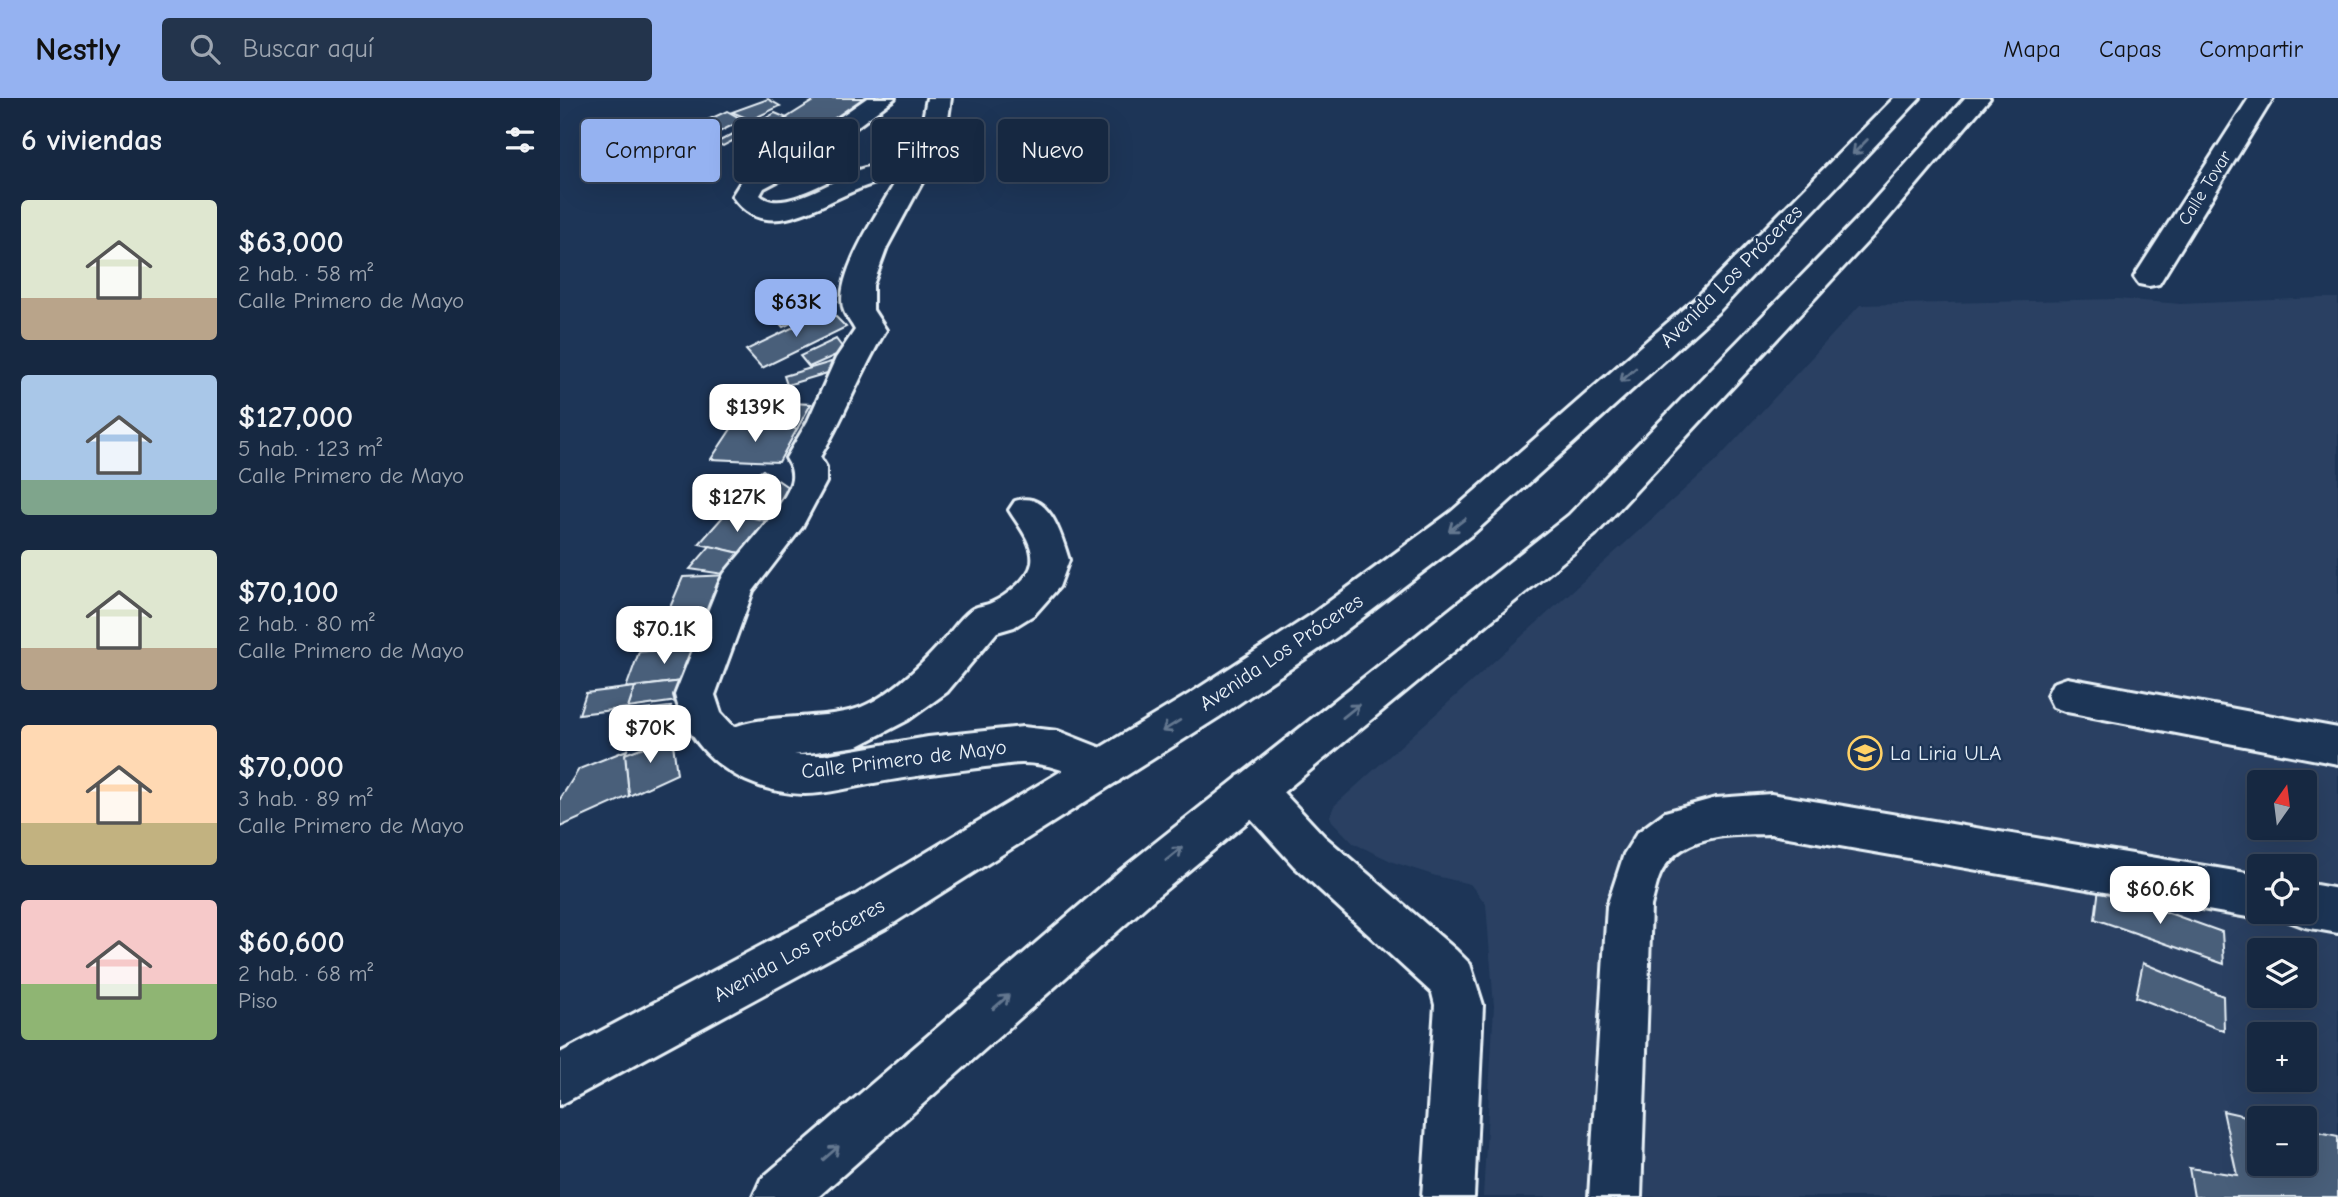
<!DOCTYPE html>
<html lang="es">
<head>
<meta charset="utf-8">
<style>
  body { margin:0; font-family:"Comic Neue",sans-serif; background:#23344c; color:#f1f3f6; height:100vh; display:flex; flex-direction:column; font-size:26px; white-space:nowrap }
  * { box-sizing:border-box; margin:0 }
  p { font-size:23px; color:#9ea6b1 }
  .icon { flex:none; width:38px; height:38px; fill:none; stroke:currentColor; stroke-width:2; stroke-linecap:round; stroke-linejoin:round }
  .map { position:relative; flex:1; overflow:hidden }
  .panel { display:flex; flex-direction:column; background:#162841; width:560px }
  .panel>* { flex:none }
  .banner { position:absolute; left:21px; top:21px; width:665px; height:63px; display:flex; gap:14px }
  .needle { width:46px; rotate:14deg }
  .fabs { position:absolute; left:1687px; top:672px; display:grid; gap:14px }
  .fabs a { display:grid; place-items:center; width:70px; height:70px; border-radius:7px; background:#162841; box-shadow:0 7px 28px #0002,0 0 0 2px #35445a; font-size:35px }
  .price { position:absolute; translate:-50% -60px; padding:0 16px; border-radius:14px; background:#fff; color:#222; font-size:23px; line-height:46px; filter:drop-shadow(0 2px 4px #0008) }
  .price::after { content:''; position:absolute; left:50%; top:42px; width:21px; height:16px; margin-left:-10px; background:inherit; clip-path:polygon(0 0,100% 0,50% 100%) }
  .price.on { background:#95b2f1; color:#111 }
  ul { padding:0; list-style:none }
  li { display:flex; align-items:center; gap:21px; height:175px; padding:0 21px }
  li span { display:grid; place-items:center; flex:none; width:196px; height:140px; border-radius:7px; color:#555 }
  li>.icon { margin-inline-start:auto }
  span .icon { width:84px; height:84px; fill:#fffc; stroke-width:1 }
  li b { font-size:30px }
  h2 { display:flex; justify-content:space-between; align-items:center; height:84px; padding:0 21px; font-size:30px }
  .chip { padding:0 24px; border-radius:7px; background:#162841; box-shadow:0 7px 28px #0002,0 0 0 2px #35445a; font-size:24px; line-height:63px }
  .chip.on { background:#95b2f1; color:#111 }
  header { display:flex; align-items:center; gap:42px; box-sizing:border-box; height:98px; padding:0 35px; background:#95b2f1; color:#111 }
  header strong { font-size:33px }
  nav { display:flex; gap:38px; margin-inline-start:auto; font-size:24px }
  .search { width:490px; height:63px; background:#23344c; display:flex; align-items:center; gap:18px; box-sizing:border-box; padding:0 24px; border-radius:7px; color:#9ea6b1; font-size:26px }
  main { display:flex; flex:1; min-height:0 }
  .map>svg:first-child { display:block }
  .built { fill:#2a4162; fill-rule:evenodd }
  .building { fill:#495e7a; stroke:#e8f1f8; stroke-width:2 }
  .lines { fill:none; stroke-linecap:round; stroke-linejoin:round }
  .minor-casing { stroke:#e8f1f8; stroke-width:6 }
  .highway-casing { stroke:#e8f1f8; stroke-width:6 }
  .minor { fill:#1d3557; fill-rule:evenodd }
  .highway { fill:#1d3557; fill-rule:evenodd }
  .oneway { stroke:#64778f }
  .labels { text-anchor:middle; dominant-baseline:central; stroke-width:5; stroke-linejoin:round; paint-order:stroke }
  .far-street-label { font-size:18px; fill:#e8f1f8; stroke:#1d3557 }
  .street-label { font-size:21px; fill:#e8f1f8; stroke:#1d3557 }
  .poi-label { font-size:21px; fill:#e8f1f8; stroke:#1d3557; text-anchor:start }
</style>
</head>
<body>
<header>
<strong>Nestly</strong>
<div class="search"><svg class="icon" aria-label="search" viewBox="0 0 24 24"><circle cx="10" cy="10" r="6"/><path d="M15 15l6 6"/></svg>Buscar aquí</div>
<nav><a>Mapa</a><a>Capas</a><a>Compartir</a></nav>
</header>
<main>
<section class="panel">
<h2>6 viviendas<svg class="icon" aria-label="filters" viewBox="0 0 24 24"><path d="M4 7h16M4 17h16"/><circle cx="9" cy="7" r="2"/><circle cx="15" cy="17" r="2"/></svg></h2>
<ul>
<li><span style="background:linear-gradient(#dfe7d0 70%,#b9a48a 0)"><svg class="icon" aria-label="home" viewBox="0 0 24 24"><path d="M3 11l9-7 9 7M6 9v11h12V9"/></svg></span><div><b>$63,000</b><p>2 hab. · 58 m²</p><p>Calle Primero de Mayo</p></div></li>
<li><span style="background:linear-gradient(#a9c7e8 75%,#7fa58c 0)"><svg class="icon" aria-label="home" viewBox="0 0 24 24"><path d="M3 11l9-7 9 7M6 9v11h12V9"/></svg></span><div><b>$127,000</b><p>5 hab. · 123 m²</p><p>Calle Primero de Mayo</p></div></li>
<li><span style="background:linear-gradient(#dfe7d0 70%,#b9a48a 0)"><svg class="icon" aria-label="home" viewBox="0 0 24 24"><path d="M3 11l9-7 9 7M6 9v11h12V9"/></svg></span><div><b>$70,100</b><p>2 hab. · 80 m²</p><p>Calle Primero de Mayo</p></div></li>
<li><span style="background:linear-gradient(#ffd9b3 70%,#c2b280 0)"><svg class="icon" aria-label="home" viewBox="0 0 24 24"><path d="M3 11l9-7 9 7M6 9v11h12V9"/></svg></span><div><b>$70,000</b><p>3 hab. · 89 m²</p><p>Calle Primero de Mayo</p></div></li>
<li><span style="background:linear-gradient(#f6c9c9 60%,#8fb573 0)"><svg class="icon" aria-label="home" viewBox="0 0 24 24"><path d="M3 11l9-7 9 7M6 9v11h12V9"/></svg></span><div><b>$60,600</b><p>2 hab. · 68 m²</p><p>Piso</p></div></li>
</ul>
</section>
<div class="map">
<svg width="1778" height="1099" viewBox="0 0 1778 1099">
  <rect width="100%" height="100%" fill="#1d3557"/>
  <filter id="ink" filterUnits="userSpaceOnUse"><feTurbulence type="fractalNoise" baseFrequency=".0143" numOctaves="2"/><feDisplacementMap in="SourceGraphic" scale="14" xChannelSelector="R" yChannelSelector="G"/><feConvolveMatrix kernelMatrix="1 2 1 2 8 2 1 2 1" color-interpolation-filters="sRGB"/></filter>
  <g filter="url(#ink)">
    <!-- built -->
    <path class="built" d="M1759,200H1778V1099H923L934,908L926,806L910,786L876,778L833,764L793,745L772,723L770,718L774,708L1156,363L1300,207L1557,201L1621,206ZM1699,684H1745V730H1699ZM1699,768H1745V814H1699ZM1699,852H1745V898H1699ZM1699,936H1745V982H1699ZM1699,1020H1745V1066H1699Z"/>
    <!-- building -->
    <g class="building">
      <polygon points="258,0 307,0 256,33 223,22"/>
      <polygon points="208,1 220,8 191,22 172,14"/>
      <polygon points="167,13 183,22 153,37 137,27"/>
      <polygon points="215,15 227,20 223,22 246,30 229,41 194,27"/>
      <polygon points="192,26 199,29 163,48 156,45"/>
      <polygon points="126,27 136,36 104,49 98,43 108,39 104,36"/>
      <polygon points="120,42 136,53 122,59 107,49"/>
      <polygon points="262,188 277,203 223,229 209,213"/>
      <polygon points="269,212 286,229 202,270 186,252"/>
      <polygon points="276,241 285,253 249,269 240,258"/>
      <polygon points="271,264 274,273 227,287 224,278"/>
      <polygon points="188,303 251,306 237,331 173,328"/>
      <polygon points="173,328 237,331 219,364 151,361"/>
      <polygon points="203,372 235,394 197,421 166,397"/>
      <polygon points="167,414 215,425 188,457 139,446"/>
      <polygon points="150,448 184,456 170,477 130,471"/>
      <polygon points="170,477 150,525 102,528 123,479"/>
      <polygon points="150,525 141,547 93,550 102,528"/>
      <polygon points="141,547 130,582 66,590 79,554"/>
      <polygon points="122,583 117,603 68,610 75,589"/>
      <polygon points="75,589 68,610 19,616 26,595"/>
      <polygon points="111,609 100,639 52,644 63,614"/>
      <polygon points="112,638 117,676 69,698 65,656"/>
      <polygon points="67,652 65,656 69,698 0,729 0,701 19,671"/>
      <polygon points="1539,790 1662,834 1664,866 1535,821"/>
      <polygon points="1583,865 1663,898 1664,933 1576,899"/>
      <polygon points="1663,1013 1699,1021 1699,1066 1745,1066 1745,1031 1778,1038 1778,1099 1634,1099 1629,1070 1677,1077"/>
    </g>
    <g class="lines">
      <defs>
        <g id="minor">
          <path d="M307,0H335L242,70L204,90L200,97C221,118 277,80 301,71C316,66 329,65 344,68L359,42L367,0H391L385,42L327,149L313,187V212L326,232C301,273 285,318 260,359L266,369V384L242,429L193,493L155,597L161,615L174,629C210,616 251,622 289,613C322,606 361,568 382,544C391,534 400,520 411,512C416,508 425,508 431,505C445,499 469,481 472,465C475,446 458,427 449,412L455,403C489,392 501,436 509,462L499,489L475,516L454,529L437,534L387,594L348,622L298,648L234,657H264L368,639L463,629L498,633L559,657L565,670L559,683L544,689C517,678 493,665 462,665C450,665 438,668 425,669C388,674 351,678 314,685C291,689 268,696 245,696C183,694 130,658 115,597L159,486L164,476C180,455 229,404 232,381C233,372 230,367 226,360L248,323L276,260L295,232C292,226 286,219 284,213C272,180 320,112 336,83C286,79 215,160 172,98L184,79L224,58Z"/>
          <polygon points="1689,0 1713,0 1599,186 1589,188 1579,186 1574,179"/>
          <polygon points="1507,580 1778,630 1778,666 1507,614 1493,609 1487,597 1493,585"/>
          <polygon points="693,673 708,678 764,738 896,852 910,866 923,907 914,1099 862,1099 875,907 872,895 734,768 678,706 672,692 678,678"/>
          <path d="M1211,696L1699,777V814H1715L1699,821L1211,736C1171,737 1121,734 1100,777C1096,786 1094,798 1091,808L1081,1099H1029L1047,808L1064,756L1077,735L1105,714L1156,700Z"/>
          <polygon points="1745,785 1778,791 1778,835 1745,829 1729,823 1725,814 1745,814"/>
        </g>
        <g id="highway">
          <polygon points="1334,0 1360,0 1159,213 915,434 777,539 659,619 326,830 0,1007 0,955 294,798 631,595 751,517 891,414 1137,199"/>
          <polygon points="1405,0 1430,0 1319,131 1035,437 594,801 258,1099 193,1099 201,1081 562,771 1009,417 1299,119"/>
        </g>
      </defs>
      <!-- minor casing -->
      <use href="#minor" class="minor-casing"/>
      <!-- highway casing -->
      <use href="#highway" class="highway-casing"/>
      <!-- minor -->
      <use href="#minor" class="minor"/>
      <!-- highway -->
      <use href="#highway" class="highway"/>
    </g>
    <!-- one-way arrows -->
    <defs><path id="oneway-shaft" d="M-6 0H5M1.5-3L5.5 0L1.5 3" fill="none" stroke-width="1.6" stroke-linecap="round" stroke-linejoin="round" transform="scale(1.75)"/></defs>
    <g class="oneway">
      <use href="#oneway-shaft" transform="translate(1300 49) rotate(135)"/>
      <use href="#oneway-shaft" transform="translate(1068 277) rotate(138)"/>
      <use href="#oneway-shaft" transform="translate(897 427) rotate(142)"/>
      <use href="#oneway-shaft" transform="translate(791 613) rotate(-39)"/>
      <use href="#oneway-shaft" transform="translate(611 628) rotate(148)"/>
      <use href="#oneway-shaft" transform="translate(614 756) rotate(-39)"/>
      <use href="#oneway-shaft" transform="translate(441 904) rotate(-41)"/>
      <use href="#oneway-shaft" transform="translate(271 1055) rotate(-41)"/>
    </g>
  </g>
  <!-- icons -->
  <defs>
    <symbol id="university-ring" viewBox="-11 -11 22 22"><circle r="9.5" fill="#1d3557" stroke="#ffd166" stroke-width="1.5"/><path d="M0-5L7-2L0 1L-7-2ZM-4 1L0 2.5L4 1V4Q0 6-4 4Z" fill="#ffd166"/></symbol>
  </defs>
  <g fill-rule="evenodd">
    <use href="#university-ring" x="1286" y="636" width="38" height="38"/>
  </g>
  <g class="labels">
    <!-- far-street labels -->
    <g class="far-street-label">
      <text transform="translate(1645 90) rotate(-58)">Calle Tovar</text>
    </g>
    <!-- street labels -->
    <g class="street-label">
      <text transform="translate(1171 178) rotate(-45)">Avenida Los Próceres</text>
      <text transform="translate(721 554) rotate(-34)">Avenida Los Próceres</text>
      <text transform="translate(344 661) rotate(-7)">Calle Primero de Mayo</text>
      <text transform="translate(239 852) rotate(-29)">Avenida Los Próceres</text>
    </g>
    <!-- poi labels -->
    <g class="poi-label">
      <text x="1330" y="655">La Liria ULA</text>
    </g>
  </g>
</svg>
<div class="fabs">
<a><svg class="needle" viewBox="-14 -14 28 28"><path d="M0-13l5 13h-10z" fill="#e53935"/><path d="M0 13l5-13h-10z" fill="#9ea6b1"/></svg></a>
<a><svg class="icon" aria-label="locate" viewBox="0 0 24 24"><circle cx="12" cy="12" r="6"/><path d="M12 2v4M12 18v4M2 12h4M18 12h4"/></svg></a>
<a><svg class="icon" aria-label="layers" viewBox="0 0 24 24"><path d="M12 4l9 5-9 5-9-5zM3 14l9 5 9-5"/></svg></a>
<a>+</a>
<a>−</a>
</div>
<b class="price on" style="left:236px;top:241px">$63K</b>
<b class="price" style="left:195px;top:346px">$139K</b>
<b class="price" style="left:177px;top:436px">$127K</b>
<b class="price" style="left:104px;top:568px">$70.1K</b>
<b class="price" style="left:90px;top:667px">$70K</b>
<b class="price" style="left:1600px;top:828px">$60.6K</b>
<div class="banner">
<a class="chip on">Comprar</a>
<a class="chip">Alquilar</a>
<a class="chip">Filtros</a>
<a class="chip">Nuevo</a>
</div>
</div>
</main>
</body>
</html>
